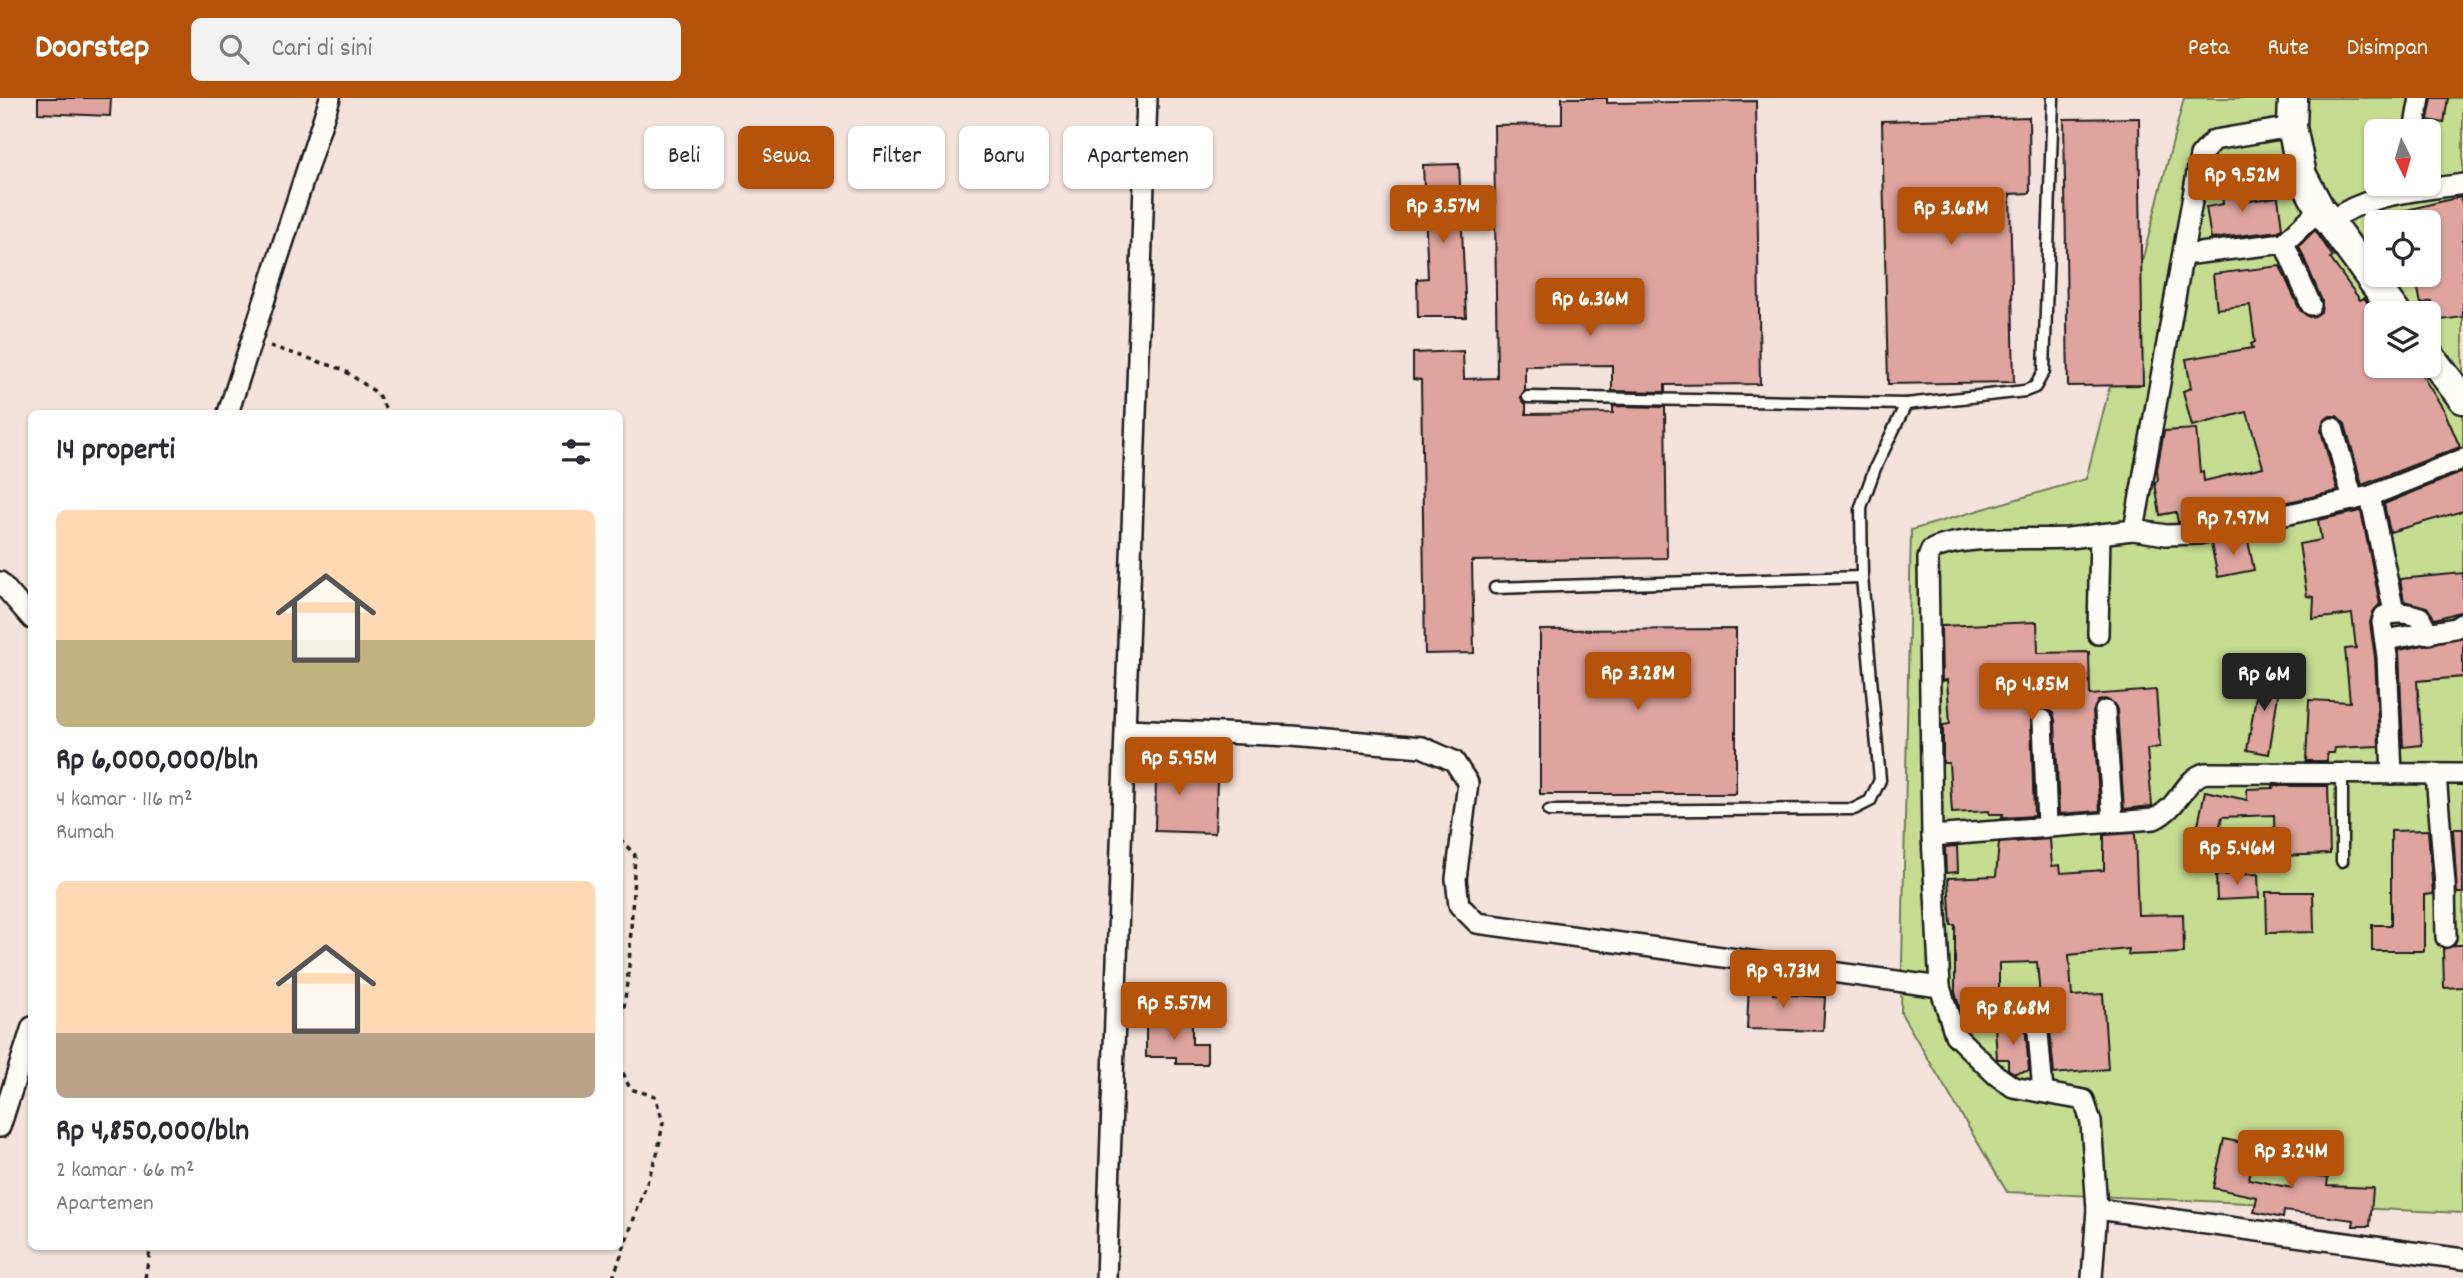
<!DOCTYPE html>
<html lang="id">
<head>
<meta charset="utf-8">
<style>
  body { margin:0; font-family:Dekko,sans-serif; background:#f2f2f3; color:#2b2b33; height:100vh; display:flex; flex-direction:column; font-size:26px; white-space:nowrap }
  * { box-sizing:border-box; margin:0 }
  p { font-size:23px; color:#7c7c81 }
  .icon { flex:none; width:38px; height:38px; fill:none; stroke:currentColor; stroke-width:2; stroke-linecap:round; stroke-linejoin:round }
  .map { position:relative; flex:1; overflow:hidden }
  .sheet { position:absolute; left:28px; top:312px; width:595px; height:840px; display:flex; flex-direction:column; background:#fff; border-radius:10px; box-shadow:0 2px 5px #0004 }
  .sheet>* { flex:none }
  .guide { position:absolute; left:644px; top:28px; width:665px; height:63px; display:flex; gap:14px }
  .needle { width:46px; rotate:175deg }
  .controls { position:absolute; left:2364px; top:21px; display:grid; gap:14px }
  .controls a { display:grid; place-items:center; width:77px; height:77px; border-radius:10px; background:#fff; box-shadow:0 2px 5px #0004; font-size:35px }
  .price { position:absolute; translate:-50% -60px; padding:0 16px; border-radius:7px; background:#b45309; color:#fff; font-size:23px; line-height:46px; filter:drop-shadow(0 2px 4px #0008) }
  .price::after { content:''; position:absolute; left:50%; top:42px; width:21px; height:16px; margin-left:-10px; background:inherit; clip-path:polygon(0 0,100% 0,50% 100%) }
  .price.on { background:#222; color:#fff }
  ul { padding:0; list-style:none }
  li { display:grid; align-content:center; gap:14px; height:371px; padding:0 28px }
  li span { display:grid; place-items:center; height:217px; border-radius:10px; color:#555 }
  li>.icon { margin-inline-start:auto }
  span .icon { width:126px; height:126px; fill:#fffc; stroke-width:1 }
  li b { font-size:30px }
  h2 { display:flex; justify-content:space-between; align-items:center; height:84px; padding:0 28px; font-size:30px }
  .tag { padding:0 24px; border-radius:10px; background:#fff; box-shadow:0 2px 5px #0004; font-size:24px; line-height:63px }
  .tag.on { background:#b45309; color:#fff }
  header { display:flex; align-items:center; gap:42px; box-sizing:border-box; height:98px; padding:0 35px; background:#b45309; color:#fff }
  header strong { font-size:33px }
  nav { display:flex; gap:38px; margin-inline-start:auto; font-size:24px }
  .search { width:490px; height:63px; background:#f2f2f3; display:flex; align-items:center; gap:18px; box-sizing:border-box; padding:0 24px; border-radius:10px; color:#7c7c81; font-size:26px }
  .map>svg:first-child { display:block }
  .green { fill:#c6dc91; stroke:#717c56; stroke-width:2; fill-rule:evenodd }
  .building { fill:#dfa49e; stroke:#1c1c1c; stroke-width:2 }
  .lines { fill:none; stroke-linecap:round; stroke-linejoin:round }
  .service-casing { stroke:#1c1c1c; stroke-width:15 }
  .minor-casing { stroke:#1c1c1c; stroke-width:24 }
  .secondary-casing { stroke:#1c1c1c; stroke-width:33 }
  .path { stroke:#1c1c1c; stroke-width:3.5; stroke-dasharray:5 5; stroke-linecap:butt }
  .service { stroke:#fdfcf7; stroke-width:10 }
  .minor { stroke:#fdfcf7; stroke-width:19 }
  .secondary { stroke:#fdfcf7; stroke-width:28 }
</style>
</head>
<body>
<header>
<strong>Doorstep</strong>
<div class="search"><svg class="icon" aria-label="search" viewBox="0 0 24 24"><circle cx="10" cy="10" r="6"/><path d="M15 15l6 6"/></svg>Cari di sini</div>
<nav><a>Peta</a><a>Rute</a><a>Disimpan</a></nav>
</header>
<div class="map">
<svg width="2463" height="1180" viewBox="0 0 2463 1180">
  <rect width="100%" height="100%" fill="#f4e2dc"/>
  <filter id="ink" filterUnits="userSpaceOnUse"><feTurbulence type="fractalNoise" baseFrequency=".0143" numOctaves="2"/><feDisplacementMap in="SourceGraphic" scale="14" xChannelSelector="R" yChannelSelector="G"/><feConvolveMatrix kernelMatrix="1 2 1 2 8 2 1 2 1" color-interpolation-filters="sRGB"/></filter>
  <g filter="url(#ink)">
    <!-- green -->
    <path class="green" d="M2184,0H2463V1115L2007,1094L1901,915L1911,432L2086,381ZM2376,33H2429V86H2376ZM2376,124H2429V177H2376ZM2376,215H2429V268H2376Z"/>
    <!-- building -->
    <g class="building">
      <polygon points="38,0 111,0 110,18 38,15"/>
      <polygon points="1562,0 1607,0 1607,5 1756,3 1760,286 1665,287 1665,294 1612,293 1612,267 1525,268 1525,292 1521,300 1526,306 1526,316 1613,315 1613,308 1665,309 1667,460 1472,463 1474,555 1425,556 1421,282 1413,281 1413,255 1463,253 1464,281 1497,280 1494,27 1562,26"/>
      <polygon points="2432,0 2448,0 2444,25 2428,22"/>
      <polygon points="2029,19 2030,95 2010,96 2014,284 1888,286 1882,23"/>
      <polygon points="2139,20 2143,287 2068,288 2064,21"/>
      <polygon points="1459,66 1466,219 1418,219 1417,181 1428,180 1423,67"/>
      <polygon points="2238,79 2242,104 2278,99 2282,130 2279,133 2211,141 2206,109 2223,106 2220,82"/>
      <polygon points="2460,99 2463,108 2463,219 2435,223 2431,203 2421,206 2415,177 2429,177 2429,124 2390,124 2390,116"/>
      <polygon points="2315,132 2333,159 2330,160 2360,202 2364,200 2376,216 2376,268 2416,268 2444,312 2460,349 2362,387 2345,326 2337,318 2330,318 2324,322 2321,333 2338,393 2197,424 2178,424 2176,414 2160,417 2155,385 2158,382 2157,371 2164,333 2196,331 2200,374 2203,373 2204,383 2263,369 2247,314 2192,328 2183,293 2191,290 2186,261 2253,250 2251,246 2255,244 2250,207 2217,211 2213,176 2280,168 2300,212 2309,219 2315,218 2321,214 2322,203 2299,148"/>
      <polygon points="2463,374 2463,413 2390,434 2384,406"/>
      <polygon points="2361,413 2380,506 2373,514 2370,525 2375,559 2379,648 2335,650 2334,655 2327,655 2327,663 2306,663 2309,602 2350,604 2345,551 2356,550 2352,516 2313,521 2314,499 2307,498 2299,446 2321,442 2318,422"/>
      <polygon points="2247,438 2254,472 2218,479 2211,446"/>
      <polygon points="2463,475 2463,513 2435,521 2427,509 2404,503 2400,481"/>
      <polygon points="2037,524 2038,555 2089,554 2090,597 2156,592 2160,649 2147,651 2152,708 2124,711 2117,612 2115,606 2105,601 2098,603 2093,614 2100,713 2059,716 2055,622 2053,615 2043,610 2036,612 2031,622 2034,718 2002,720 2003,716 1989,716 1989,713 1952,715 1949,665 1943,665 1943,627 1950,626 1947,582 1942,583 1941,528"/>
      <polygon points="1736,531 1736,696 1540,696 1540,532"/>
      <polygon points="2463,539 2463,579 2417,583 2422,647 2403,649 2399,552"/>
      <polygon points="2260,574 2281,577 2269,656 2247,652"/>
      <polygon points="1139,656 1177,656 1177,682 1217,683 1215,735 1155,733 1156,681 1140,681"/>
      <polygon points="2273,688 2328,688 2330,756 2275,758 2274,717 2222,719 2217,741 2196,736 2205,693 2247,702 2247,691 2273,690"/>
      <polygon points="2453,731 2463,731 2463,795 2457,795"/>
      <polygon points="2428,732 2433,796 2424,797 2424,853 2372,853 2372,827 2391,827 2391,733"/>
      <polygon points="2135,735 2138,817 2183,816 2184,855 2128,857 2129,851 2069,857 2072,898 2103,896 2108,971 2054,976 2049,921 2041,911 2037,864 1999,865 1999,912 1960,912 1955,894 1955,827 1951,827 1948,780 1996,778 1999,745 2050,741 2052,768 2060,767 2061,775 2104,772 2104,737"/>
      <polygon points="1957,748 1958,774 1946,775 1945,749"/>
      <polygon points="2258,776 2259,800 2217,802 2216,777"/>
      <polygon points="2266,794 2313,794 2314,834 2267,835"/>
      <polygon points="2455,847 2463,847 2463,889 2444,890 2443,851"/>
      <polygon points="1749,882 1773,883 1773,896 1825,899 1823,933 1747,931"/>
      <polygon points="1146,923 1192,923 1192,946 1207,946 1207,966 1176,966 1176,959 1146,959"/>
      <polygon points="2025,926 2029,973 2014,975 2008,971 2008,961 1997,961 1995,928"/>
      <polygon points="2224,1041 2256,1048 2249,1081 2292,1090 2294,1076 2328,1080 2327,1088 2373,1090 2370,1128 2353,1128 2354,1122 2284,1113 2283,1120 2254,1114 2257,1099 2213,1090"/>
    </g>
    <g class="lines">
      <defs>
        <g id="service">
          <polyline points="1528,299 1906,306 2025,293 2035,289 2044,273 2053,0"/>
          <polyline points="1495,490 1862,479"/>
          <polyline points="1549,713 1854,711 1870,703 1880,682 1862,479 1861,409 1875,370 1906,306"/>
          <polyline points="2342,763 2342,675"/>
        </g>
        <g id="minor">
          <path d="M2292,29L2214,42L2200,58L2134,432C2112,434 2090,438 2068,440C2030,442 1965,436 1931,452L1928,460L1932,738L1940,889L1955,937L1996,977L2013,989L2084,1002L2091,1024L2097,1111L2463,1161"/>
          <polyline points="2414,33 2420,0"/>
          <path d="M2329,124C2367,95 2418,93 2463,86"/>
          <polyline points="2284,145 2311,207"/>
          <polyline points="2183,157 2284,145 2320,111"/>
          <polyline points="228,315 330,0"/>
          <polyline points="2333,330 2353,402"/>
          <polyline points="2370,398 2394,514"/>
          <polyline points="2134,432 2166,437 2199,436 2370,398 2463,361"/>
          <polyline points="0,484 32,521"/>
          <polyline points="2098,536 2100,436"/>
          <polyline points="2385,542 2455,530 2463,525"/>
          <polyline points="2105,613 2113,723"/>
          <polyline points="2043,622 2047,727"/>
          <polyline points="1127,631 1291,638 1422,649 1454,663 1468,685 1456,781 1459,807 1477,825 1940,889"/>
          <path d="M2392,676L2387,558L2382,524L2384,518C2397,513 2407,515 2420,519L2429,536"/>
          <polyline points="2436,677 2445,786 2446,839"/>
          <path d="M1932,738L2154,721C2180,709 2184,681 2205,675L2463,676"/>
          <polyline points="2037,922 2043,994"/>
          <polyline points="0,1029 32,929"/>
          <polyline points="1106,1180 1147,0"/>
          <polyline points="2092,1180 2097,1111"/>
        </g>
        <g id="secondary">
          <polyline points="2293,0 2292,29 2302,77 2320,111 2396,215"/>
          <polyline points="2429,257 2463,301"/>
        </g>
      </defs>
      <!-- service casing -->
      <use href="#service" class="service-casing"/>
      <!-- minor casing -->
      <use href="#minor" class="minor-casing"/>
      <!-- secondary casing -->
      <use href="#secondary" class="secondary-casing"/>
      <!-- path -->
      <g class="path">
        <polyline points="270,248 342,271 377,295 388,315"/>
        <polyline points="620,741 635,757 629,868 620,942"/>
        <polyline points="145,1180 151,1148"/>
        <polyline points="613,1180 658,1053 663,1024 655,998 630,991 621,970 620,947"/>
      </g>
      <!-- service -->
      <use href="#service" class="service"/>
      <!-- minor -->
      <use href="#minor" class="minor"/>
      <!-- secondary -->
      <use href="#secondary" class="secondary"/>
    </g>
  </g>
</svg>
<div class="controls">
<a><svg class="needle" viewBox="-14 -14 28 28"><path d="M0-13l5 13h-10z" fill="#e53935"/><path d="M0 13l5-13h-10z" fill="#7c7c81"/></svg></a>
<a><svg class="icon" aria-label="locate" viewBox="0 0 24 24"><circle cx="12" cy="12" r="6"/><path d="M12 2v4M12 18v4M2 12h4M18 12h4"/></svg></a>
<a><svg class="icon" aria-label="layers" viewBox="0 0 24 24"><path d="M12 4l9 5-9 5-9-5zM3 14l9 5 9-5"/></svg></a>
</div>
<b class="price" style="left:2242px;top:116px">Rp 9.52M</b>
<b class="price" style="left:1443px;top:147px">Rp 3.57M</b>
<b class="price" style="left:1951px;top:149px">Rp 3.68M</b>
<b class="price" style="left:1590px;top:240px">Rp 6.36M</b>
<b class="price" style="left:2233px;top:459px">Rp 7.97M</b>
<b class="price" style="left:1638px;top:614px">Rp 3.28M</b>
<b class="price on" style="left:2264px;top:615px">Rp 6M</b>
<b class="price" style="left:2032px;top:625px">Rp 4.85M</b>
<b class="price" style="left:1179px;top:699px">Rp 5.95M</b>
<b class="price" style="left:2237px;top:789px">Rp 5.46M</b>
<b class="price" style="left:1783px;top:912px">Rp 9.73M</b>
<b class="price" style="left:1174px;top:944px">Rp 5.57M</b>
<b class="price" style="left:2013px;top:949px">Rp 8.68M</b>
<b class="price" style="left:2291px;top:1092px">Rp 3.24M</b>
<div class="guide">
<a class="tag">Beli</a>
<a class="tag on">Sewa</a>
<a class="tag">Filter</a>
<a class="tag">Baru</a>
<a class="tag">Apartemen</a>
</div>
<section class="sheet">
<h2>14 properti<svg class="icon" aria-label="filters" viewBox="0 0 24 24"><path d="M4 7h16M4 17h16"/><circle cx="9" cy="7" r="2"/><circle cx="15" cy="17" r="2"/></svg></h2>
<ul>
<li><span style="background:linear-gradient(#ffd9b3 60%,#c2b280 0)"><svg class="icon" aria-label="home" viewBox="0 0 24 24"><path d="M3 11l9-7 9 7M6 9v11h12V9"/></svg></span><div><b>Rp 6,000,000/bln</b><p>4 kamar · 116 m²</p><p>Rumah</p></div></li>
<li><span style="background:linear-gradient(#ffd9b3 70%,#b9a48a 0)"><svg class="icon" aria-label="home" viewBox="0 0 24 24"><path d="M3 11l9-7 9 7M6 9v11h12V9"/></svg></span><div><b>Rp 4,850,000/bln</b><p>2 kamar · 66 m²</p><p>Apartemen</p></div></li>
</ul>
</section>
</div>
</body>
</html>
